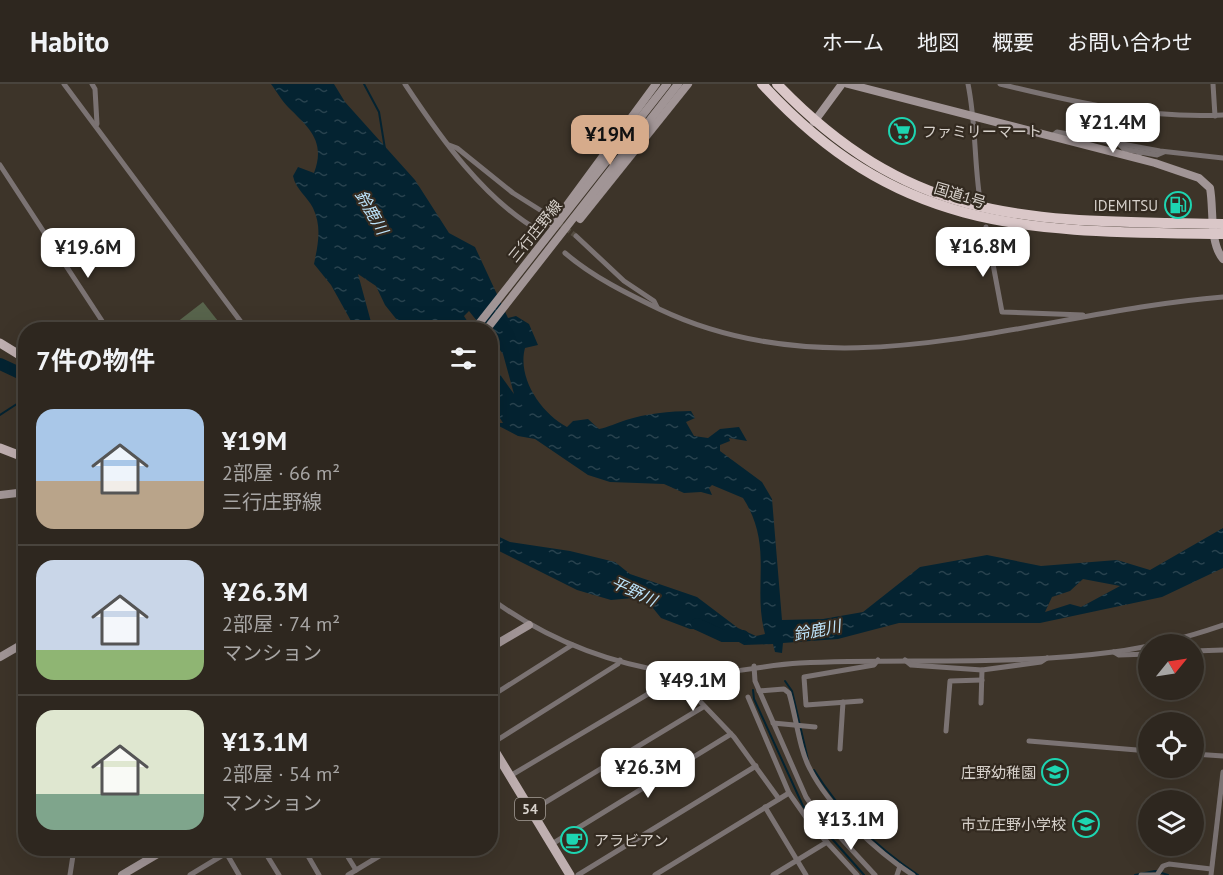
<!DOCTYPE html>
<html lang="ja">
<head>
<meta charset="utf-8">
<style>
  body { margin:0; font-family:"PT Sans","Noto Sans JP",sans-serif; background:#3a332c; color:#f1f3f6; height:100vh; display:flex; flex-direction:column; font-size:22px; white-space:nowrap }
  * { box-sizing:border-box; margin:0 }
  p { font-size:20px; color:#a7a5a4 }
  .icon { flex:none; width:33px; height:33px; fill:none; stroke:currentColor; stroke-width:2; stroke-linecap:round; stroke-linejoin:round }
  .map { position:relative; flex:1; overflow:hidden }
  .panel { position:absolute; left:18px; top:238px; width:480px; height:534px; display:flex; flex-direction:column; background:#2e271f; border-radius:24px; box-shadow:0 6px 24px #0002,0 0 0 2px #49443d }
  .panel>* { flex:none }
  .needle { width:39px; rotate:60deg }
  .fabs { position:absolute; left:1138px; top:550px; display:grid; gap:12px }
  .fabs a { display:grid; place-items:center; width:66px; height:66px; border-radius:50%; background:#2e271f; box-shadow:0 6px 24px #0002,0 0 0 2px #49443d; font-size:30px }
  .price { position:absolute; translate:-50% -51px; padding:0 14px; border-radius:12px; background:#fff; color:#222; font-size:20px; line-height:39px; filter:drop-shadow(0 2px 3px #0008) }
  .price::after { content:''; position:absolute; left:50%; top:36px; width:18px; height:14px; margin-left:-9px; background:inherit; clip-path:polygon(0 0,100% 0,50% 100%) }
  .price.on { background:#d6ab8b; color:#111 }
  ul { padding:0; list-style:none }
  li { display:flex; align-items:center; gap:18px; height:150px; padding:0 18px }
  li+li { border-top:2px solid #49443d }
  li span { display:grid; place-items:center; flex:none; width:168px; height:120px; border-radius:18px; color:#555 }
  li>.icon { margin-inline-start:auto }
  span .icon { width:72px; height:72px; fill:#fffc; stroke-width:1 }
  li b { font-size:26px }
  h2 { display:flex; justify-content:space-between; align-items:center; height:72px; padding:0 18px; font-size:26px }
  header { display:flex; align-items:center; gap:36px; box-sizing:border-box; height:84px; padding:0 30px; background:#2e271f; border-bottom:2px solid #49443d }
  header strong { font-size:28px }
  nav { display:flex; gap:33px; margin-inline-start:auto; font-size:21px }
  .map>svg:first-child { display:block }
  .green { fill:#58644c }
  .water { fill:url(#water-ripples); fill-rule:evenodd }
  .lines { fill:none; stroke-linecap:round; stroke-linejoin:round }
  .stream { stroke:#042331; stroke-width:2 }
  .river { stroke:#042331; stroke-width:12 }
  .street-tunnel { stroke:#544c41; stroke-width:5; stroke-dasharray:5 2.5; stroke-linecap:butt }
  .street { stroke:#7b7373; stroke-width:5 }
  .secondary { stroke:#a19596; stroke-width:8 }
  .primary { stroke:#bfafb0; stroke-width:9 }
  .highway { stroke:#dac7c8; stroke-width:10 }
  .labels { text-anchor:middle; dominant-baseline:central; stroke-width:4.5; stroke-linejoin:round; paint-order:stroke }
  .shield { fill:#332a20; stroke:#a69f98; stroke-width:1.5 }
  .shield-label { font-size:14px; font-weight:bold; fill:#d7d1cb }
  .poi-label { font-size:15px; fill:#d7d1cb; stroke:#332a20; text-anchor:end }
  .street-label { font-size:15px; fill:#d7d1cb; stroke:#332a20 }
  .water-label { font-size:16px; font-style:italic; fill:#bde4fb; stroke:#332a20 }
</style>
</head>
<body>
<header>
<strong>Habito</strong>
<nav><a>ホーム</a><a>地図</a><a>概要</a><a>お問い合わせ</a></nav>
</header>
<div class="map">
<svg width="1223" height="791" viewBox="0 0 1223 791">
  <defs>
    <pattern id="water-ripples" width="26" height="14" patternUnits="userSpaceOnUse" patternTransform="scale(1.5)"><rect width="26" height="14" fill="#042331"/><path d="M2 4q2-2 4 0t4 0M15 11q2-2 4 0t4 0" fill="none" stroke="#28424e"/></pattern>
  </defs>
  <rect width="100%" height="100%" fill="#3d3429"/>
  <!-- green -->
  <polygon class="green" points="203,218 225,246 175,246 172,242"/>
  <!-- water -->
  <path class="water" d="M271,0H334L345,18L415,96L449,149L475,163L508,234L516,232L529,240L538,261L525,264C517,294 541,329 567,343L573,337L588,335L599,345C609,343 616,339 626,336C644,330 671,327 691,327L695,334L686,338L694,352L708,354L720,345L739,343L747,357L729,354L730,357L720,361V367L762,398L772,415L782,536L823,535L863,528L920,483L987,471L1041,482L1117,476L1150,486L1223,444V484L1162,513L1040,539H899L838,555L783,559L782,569L775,568L773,560L744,561L718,546L690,545L661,534L644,513L611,516L577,506L491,463V449L510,458L570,467L615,478L630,490L697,513L738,544L756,552L765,550C752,502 774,462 743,414L712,401L709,404L712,411L701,408L684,409L664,400L610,398L588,391L535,355L518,352L493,339H503L491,320V278L514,310L503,270L491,254L490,246H484L469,227L464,232L473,246H405L385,221L376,202L358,190L371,238L379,246H356L331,201L314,180C318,160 322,143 313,124C307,112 296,106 293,92L298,83L314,89C326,57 309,44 288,23C282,17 277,8 271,0ZM1083,495L1120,502L1081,523L1070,520L1045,528L1052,513L1070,507Z"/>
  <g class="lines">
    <!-- stream -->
    <g class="stream">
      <polyline points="364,0 379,28 385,65"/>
      <polyline points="0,331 26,314"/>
      <polyline points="785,597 792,607 808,676"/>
      <polyline points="753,606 754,615 803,722 864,791"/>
      <path d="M814,686C840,728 878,764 918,791"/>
      <polyline points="1135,791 1155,787 1168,791"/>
    </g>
    <!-- river -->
    <g class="river">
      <polyline points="0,280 26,292"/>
      <polyline points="697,540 723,552 743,552"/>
    </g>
    <!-- street-tunnel -->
    <polyline class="street-tunnel" points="548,131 576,152"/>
    <!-- street -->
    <g class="street">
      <polyline points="64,0 247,246"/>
      <polyline points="92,0 95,5 97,40"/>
      <path d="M405,0C440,53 484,116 541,148"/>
      <path d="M968,0C976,39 974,77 980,116"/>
      <path d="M1000,0C1074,18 1147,35 1223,31"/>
      <polyline points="1213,0 1215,32"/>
      <polyline points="1051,53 1057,48 1160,67 1223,74"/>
      <polyline points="1118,59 1124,65 1140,68"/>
      <polyline points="449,61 457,64 513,109 548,131"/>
      <polyline points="1138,74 1140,68 1157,71 1164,68"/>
      <polyline points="0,81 108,246"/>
      <polyline points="986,143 1002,228 1083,231"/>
      <polyline points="576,152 624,197 654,217 657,223"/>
      <path d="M565,169C593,193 626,209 659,225C842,312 1034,228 1223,213"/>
      <polyline points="19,409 26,507"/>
      <path d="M490,514C544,554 607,579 674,589C715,595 758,581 800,579C904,574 1009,582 1113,568C1150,563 1188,553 1223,541"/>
      <polyline points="1194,567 1223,566"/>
      <polyline points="1114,568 1119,571 1149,570"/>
      <polyline points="905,576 911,581 982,586 1041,578 1047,574"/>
      <polyline points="754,582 755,597 806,713 815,726 875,791"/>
      <polyline points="686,590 691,608 734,653 779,715"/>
      <path d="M759,607L784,605L789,609C796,632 799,665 810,685C829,723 878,769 913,791"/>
      <polyline points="490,613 572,561"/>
      <polyline points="748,613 789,709"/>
      <polyline points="861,617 806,621 804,593 874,581 878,576"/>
      <polyline points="981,619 982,586"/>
      <polyline points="773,639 815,643"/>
      <polyline points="946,647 950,597 982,596"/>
      <polyline points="1029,657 1149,667"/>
      <polyline points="491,660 618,580 620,576"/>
      <polyline points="840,665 843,618"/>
      <polyline points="1194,670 1223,672"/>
      <polyline points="510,692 675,594 676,589"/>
      <polyline points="765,723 806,791"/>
      <polyline points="531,727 703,623"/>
      <polyline points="552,760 731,650"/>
      <polyline points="224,765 239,791"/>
      <polyline points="263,765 279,791"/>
      <polyline points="304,765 319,791"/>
      <polyline points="343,765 356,786"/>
      <polyline points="70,791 74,765"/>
      <polyline points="190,791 233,765"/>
      <polyline points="348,791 391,765"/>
      <polyline points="578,791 756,682"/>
      <polyline points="655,791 789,709 812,742 857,791"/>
      <polyline points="773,791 827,758"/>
      <polyline points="897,791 900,782"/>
      <polyline points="1141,791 1157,791 1163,782 1169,780 1211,785"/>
      <polyline points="1211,791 1223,688"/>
    </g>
    <!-- secondary -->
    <g class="secondary">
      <path d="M848,0L1155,79L1199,94L1210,104C1214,125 1209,158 1223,175"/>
      <polyline points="814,38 842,0"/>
      <polyline points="580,135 688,0"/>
      <polyline points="553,140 656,0"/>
      <polyline points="474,246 667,0"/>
      <polyline points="486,246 678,0"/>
      <polyline points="0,411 26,408"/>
      <polyline points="490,564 529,541"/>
      <polyline points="0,573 26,558"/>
      <polyline points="122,791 166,765"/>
    </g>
    <!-- primary -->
    <g class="primary">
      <polyline points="0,259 26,275"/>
      <polyline points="0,364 26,374"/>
      <polyline points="490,659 570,791"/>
    </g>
    <!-- highway -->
    <g class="highway">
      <path d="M762,0C901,152 1033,147 1223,150"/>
      <path d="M777,0C916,145 1037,136 1223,140"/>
    </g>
  </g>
  <!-- icons -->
  <defs>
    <symbol id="supermarket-ring" viewBox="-11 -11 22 22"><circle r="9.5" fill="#332a20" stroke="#1dd5b1" stroke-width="1.5"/><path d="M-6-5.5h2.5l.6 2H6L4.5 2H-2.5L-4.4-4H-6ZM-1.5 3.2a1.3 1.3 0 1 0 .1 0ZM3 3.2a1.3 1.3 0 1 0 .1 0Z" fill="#1dd5b1"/></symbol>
    <symbol id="fuel-ring" viewBox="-11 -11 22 22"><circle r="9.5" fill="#332a20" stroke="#1dd5b1" stroke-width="1.5"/><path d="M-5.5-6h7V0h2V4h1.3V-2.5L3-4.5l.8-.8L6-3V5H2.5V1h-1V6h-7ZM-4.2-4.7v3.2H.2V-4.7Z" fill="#1dd5b1"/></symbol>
    <symbol id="school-ring" viewBox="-11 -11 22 22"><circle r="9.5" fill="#332a20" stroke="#1dd5b1" stroke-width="1.5"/><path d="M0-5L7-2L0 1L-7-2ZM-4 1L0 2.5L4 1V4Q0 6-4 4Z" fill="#1dd5b1"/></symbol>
    <symbol id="cafe-ring" viewBox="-11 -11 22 22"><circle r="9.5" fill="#332a20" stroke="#1dd5b1" stroke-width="1.5"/><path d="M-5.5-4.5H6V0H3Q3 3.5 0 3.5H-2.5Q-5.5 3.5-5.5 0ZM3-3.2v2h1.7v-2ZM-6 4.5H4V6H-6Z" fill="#1dd5b1"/></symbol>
  </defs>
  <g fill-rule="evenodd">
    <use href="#supermarket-ring" x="887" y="32" width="30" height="30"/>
    <use href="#fuel-ring" x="1163" y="106" width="30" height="30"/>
    <use href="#school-ring" x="1040" y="673" width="30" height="30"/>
    <use href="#school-ring" x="1071" y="725" width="30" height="30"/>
    <use href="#cafe-ring" x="559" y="741" width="30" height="30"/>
  </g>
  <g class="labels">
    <!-- shield labels -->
    <rect class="shield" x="515" y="714" width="30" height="22" rx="4.5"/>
    <g class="shield-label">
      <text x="530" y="725">54</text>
    </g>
    <!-- poi labels -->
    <g class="poi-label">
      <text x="922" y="47" text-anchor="start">ファミリーマート</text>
      <text x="1158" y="121">IDEMITSU</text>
      <text x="1036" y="688">庄野幼稚園</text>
      <text x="1066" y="740">市立庄野小学校</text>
      <text x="594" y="756" text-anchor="start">アラビアン</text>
    </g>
    <!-- street labels -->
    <g class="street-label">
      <text transform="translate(960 111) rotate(17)">国道1号</text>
      <text transform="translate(535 147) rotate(-51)">三行庄野線</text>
    </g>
    <!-- water labels -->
    <g class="water-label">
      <text transform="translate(372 128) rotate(60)">鈴鹿川</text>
      <text transform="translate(634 507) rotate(25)">平野川</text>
      <text transform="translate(817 546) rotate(-11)">鈴鹿川</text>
    </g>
  </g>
</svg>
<div class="fabs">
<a><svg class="needle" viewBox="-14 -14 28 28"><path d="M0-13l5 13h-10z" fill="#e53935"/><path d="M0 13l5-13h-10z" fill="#a7a5a4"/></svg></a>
<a><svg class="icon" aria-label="locate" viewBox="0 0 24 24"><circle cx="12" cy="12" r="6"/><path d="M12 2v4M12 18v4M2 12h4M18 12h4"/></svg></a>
<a><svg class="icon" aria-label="layers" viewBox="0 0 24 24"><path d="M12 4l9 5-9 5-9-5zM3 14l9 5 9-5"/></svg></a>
</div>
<b class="price" style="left:1113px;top:70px">¥21.4M</b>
<b class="price on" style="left:610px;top:82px">¥19M</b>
<b class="price" style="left:983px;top:194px">¥16.8M</b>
<b class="price" style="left:88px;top:195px">¥19.6M</b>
<b class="price" style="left:693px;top:628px">¥49.1M</b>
<b class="price" style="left:648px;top:715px">¥26.3M</b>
<b class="price" style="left:851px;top:767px">¥13.1M</b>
<section class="panel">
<h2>7件の物件<svg class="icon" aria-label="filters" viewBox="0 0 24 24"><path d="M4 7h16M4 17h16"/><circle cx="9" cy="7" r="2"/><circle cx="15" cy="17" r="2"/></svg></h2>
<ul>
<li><span style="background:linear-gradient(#a9c7e8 60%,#b9a48a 0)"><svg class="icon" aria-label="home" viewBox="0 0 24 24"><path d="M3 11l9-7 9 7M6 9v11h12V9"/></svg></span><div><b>¥19M</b><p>2部屋 · 66 m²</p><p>三行庄野線</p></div></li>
<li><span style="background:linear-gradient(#c9d6e8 75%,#8fb573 0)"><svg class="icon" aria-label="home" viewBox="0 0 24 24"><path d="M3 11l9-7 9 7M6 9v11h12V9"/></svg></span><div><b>¥26.3M</b><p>2部屋 · 74 m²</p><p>マンション</p></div></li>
<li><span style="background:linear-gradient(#dfe7d0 70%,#7fa58c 0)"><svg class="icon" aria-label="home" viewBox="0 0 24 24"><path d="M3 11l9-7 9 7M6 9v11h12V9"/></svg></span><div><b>¥13.1M</b><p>2部屋 · 54 m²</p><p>マンション</p></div></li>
</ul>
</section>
</div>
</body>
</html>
